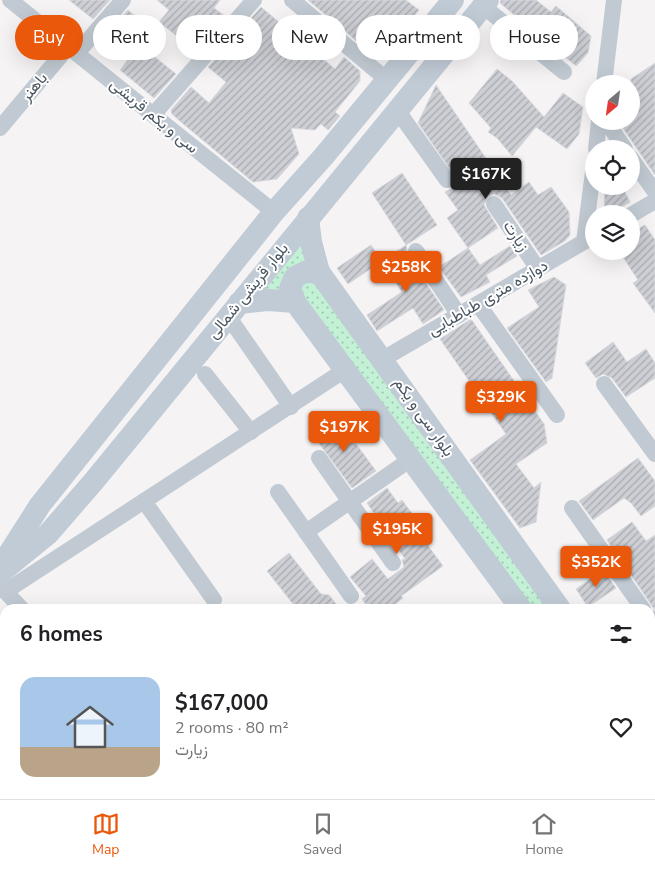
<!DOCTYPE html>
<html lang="en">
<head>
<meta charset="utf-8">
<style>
  body { margin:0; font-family:"Nunito Sans",Vazirmatn,sans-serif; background:#f2f2f2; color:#202124; height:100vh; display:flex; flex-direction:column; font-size:19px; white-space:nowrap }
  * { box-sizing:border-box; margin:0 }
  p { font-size:16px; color:#757577 }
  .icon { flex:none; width:28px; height:28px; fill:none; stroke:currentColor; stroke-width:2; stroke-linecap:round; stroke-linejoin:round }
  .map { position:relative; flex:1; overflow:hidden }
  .side { position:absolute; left:0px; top:604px; width:655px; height:196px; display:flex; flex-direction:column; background:#fff; border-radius:15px 15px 0 0; box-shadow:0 5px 20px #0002 }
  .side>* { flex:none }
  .banner { position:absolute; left:15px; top:15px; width:625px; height:45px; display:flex; gap:10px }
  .needle { width:32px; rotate:209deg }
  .controls { position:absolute; left:585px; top:75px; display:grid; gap:10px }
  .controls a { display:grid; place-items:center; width:55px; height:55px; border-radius:50%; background:#fff; box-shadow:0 5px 20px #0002; font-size:25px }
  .price { position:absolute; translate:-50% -42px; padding:0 11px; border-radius:5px; background:#ea580c; color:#fff; font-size:16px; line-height:32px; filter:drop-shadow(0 1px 2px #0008) }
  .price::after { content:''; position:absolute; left:50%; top:30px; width:15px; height:11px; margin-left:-8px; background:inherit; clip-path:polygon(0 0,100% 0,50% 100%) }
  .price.on { background:#222; color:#fff }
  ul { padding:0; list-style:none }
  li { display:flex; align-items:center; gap:15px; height:125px; padding:0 20px }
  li+li { border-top:1px solid #e0e0e0 }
  li span { display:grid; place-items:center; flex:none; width:140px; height:100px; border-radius:15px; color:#555 }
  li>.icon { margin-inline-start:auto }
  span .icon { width:60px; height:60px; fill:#fffc; stroke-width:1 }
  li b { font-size:21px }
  h2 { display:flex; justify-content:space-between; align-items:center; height:60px; padding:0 20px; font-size:21px }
  .tag { padding:0 18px; border-radius:22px; background:#fff; box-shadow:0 5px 20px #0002; font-size:18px; line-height:45px }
  .tag.on { background:#ea580c; color:#fff }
  .menu { display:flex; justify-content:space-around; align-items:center; height:70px; border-top:1px solid #e0e0e0; background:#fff; font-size:14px; color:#757577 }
  .menu a { display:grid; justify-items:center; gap:2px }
  .menu .on { color:#ea580c }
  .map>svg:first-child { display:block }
  .grass { fill:url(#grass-dots) }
  .building { fill:url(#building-hatch); stroke:#d7d9de }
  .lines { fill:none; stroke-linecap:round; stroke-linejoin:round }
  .street { stroke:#c1cad2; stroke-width:16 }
  .secondary { stroke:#c1cbd6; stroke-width:22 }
  .labels { text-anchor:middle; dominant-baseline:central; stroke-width:4; stroke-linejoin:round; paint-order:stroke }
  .street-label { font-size:16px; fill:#4a5661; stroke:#fff }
</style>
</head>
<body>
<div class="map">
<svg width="655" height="799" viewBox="0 0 655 799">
  <defs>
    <pattern id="grass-dots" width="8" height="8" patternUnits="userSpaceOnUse" patternTransform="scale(1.25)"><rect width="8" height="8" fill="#c3f1d5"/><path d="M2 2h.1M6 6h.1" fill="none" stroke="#a0c6b0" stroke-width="1.8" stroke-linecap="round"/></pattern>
    <pattern id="building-hatch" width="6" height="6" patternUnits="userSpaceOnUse" patternTransform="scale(1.25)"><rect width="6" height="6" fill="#cdcfd5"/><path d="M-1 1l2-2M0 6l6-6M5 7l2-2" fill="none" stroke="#a8abb0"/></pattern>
  </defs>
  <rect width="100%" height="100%" fill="#f5f3f3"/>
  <!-- grass -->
  <g class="grass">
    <polygon points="305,228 313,268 289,297 248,298"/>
    <polygon points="301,282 317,283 555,609 525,609 302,304"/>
  </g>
  <!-- building -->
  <g class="building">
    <polygon points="69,0 110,0 93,19"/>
    <polygon points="157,0 220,0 214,8 226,17 196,51 159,22 169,10"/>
    <polygon points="308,0 406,0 419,10 390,45 383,40 372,54"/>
    <polygon points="501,0 536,0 551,12 556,6 591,36 588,53 576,66 500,3"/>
    <polygon points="261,7 335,69 344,57 360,71 360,81 335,112 340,116 328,130 321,124 315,130 291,128 299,154 277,179 253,182 181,122 172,114 171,110 191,87 209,103 226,82 208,67"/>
    <polygon points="128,10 152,30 140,45 176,74 154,98 120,70 132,54 107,34"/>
    <polygon points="655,63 655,175 618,121 631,121 631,79"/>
    <polygon points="497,69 512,81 544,117 563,93 583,107 579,134 567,149 536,127 512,156 497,138 488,132 491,128 469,103"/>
    <polygon points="436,85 511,195 529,182 538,195 551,187 569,212 570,235 565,241 541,255 502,198 494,194 488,196 484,205 498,228 468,248 480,265 510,246 517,256 486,275 490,282 461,297 439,267 468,248 447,218 458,210 445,192 453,188 457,179 418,123"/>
    <polygon points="402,173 437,225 406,245 372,193"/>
    <polygon points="605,186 622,186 630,202 610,214 604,214"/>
    <polygon points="645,225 655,240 655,313 633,283 638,280 619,251 631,251 631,233"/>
    <polygon points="371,245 382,261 348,284 337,268"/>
    <polygon points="406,245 408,257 444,310 423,324 413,308 377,331 367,315 402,292 382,261"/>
    <polygon points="554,277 566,285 552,378 546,382 507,328 539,307 528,290"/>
    <polygon points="471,319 544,424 547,443 516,464 534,488 541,482 536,522 520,528 470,460 506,434 440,339"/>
    <polygon points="613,342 627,362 646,349 655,363 655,378 626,397 612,378 603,374 596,378 585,363"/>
    <polygon points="337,418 376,471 352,488 313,435"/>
    <polygon points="638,458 655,481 655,506 641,516 631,503 624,498 593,520 579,501"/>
    <polygon points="387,488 398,503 402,500 431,539 426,543 443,566 401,596 403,598 389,609 369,609 362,599 366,596 350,577 372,559 388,579 404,567 402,560 405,559 367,503"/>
    <polygon points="632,522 646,541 655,535 655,610 607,540"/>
    <polygon points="289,553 321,594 329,595 340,609 297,609 267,571"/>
    <polygon points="603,570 616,588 588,607 576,589"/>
  </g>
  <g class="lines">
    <!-- street -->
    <g class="street">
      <polyline points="10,0 274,212"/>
      <polyline points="292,0 386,79"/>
      <polyline points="483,6 564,72"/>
      <polyline points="77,53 123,0"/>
      <polyline points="604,84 614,0"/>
      <polyline points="397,110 447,180"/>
      <polyline points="153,115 254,0"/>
      <polyline points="606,121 625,149"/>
      <polyline points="0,128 68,47"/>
      <polyline points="596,149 599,121"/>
      <polyline points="631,158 655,192"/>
      <polyline points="494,204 538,269"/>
      <polyline points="631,215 655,201"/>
      <polyline points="584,242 594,164"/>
      <polyline points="416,251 459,315"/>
      <polyline points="478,304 557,415"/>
      <polyline points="228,316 291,407"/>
      <polyline points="383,359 594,236"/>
      <polyline points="205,374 251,432"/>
      <polyline points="604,384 655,454"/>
      <polyline points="319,458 393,563"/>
      <polyline points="278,492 351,596"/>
      <polyline points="144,501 214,600"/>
      <polyline points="572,508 643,609"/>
      <polyline points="306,532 411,459"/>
      <polyline points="0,586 22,609"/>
      <polyline points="6,591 345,370"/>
      <polyline points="650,618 655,625"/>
      <polyline points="650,706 655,703"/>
      <polyline points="0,752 5,758"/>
      <polyline points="35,795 38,799"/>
      <polyline points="165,795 168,799"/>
      <polyline points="301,795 304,799"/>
      <polyline points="376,795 379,799"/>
      <polyline points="493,795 495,799"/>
      <polyline points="521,799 526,795"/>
    </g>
    <!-- secondary -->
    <g class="secondary">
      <polyline points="308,218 311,242 319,272 560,609"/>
      <polyline points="295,302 290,288 295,277 305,272 319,272"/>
      <polyline points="239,303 268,300 295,302 521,609"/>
      <polyline points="3,563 40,505 274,212 324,156 453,0"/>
      <polyline points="0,573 48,534 94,481 488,0"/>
      <polyline points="650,736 655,743"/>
      <polyline points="650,785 655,792"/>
    </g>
  </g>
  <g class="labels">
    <!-- street labels -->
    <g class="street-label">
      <text transform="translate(34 87) rotate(-50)">باهنر</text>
      <text transform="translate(154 116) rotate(39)">سی و یکم قریشی</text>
      <text transform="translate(516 236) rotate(56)">زیارت</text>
      <text transform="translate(248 291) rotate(-51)">بلوار قریشی شمالی</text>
      <text transform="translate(488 298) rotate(-30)">دوازده متری طباطبایی</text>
      <text transform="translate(424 417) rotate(55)">بلوار سی و یکم</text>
    </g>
  </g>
</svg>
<div class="controls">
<a><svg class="needle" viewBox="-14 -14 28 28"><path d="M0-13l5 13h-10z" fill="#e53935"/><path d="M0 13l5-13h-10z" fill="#757577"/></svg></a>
<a><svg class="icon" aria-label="locate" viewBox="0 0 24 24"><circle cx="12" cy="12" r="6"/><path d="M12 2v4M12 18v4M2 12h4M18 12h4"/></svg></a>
<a><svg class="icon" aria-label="layers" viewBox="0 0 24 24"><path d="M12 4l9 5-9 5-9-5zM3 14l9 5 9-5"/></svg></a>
</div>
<b class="price on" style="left:486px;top:200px">$167K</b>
<b class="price" style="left:406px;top:293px">$258K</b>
<b class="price" style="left:501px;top:423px">$329K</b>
<b class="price" style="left:344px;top:453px">$197K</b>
<b class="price" style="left:397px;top:555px">$195K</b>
<b class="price" style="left:596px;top:588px">$352K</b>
<div class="banner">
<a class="tag on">Buy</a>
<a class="tag">Rent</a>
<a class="tag">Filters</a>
<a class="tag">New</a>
<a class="tag">Apartment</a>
<a class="tag">House</a>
</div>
<section class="side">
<h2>6 homes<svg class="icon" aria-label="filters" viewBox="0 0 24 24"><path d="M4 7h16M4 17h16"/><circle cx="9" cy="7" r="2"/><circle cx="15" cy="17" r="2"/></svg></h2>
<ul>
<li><span style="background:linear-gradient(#a9c7e8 70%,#b9a48a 0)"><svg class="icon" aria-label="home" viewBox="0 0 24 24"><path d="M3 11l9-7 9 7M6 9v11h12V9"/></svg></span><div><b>$167,000</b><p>2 rooms · 80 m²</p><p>زیارت</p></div><svg class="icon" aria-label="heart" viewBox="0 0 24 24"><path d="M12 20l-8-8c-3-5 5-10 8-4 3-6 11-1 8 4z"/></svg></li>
</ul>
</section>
</div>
<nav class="menu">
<a class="on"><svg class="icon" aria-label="map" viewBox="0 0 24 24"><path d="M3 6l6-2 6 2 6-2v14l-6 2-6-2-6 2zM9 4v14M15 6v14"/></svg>Map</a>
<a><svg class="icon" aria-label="saved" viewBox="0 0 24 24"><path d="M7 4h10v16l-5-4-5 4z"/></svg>Saved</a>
<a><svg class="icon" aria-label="home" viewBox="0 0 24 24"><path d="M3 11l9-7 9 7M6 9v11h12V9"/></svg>Home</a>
</nav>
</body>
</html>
